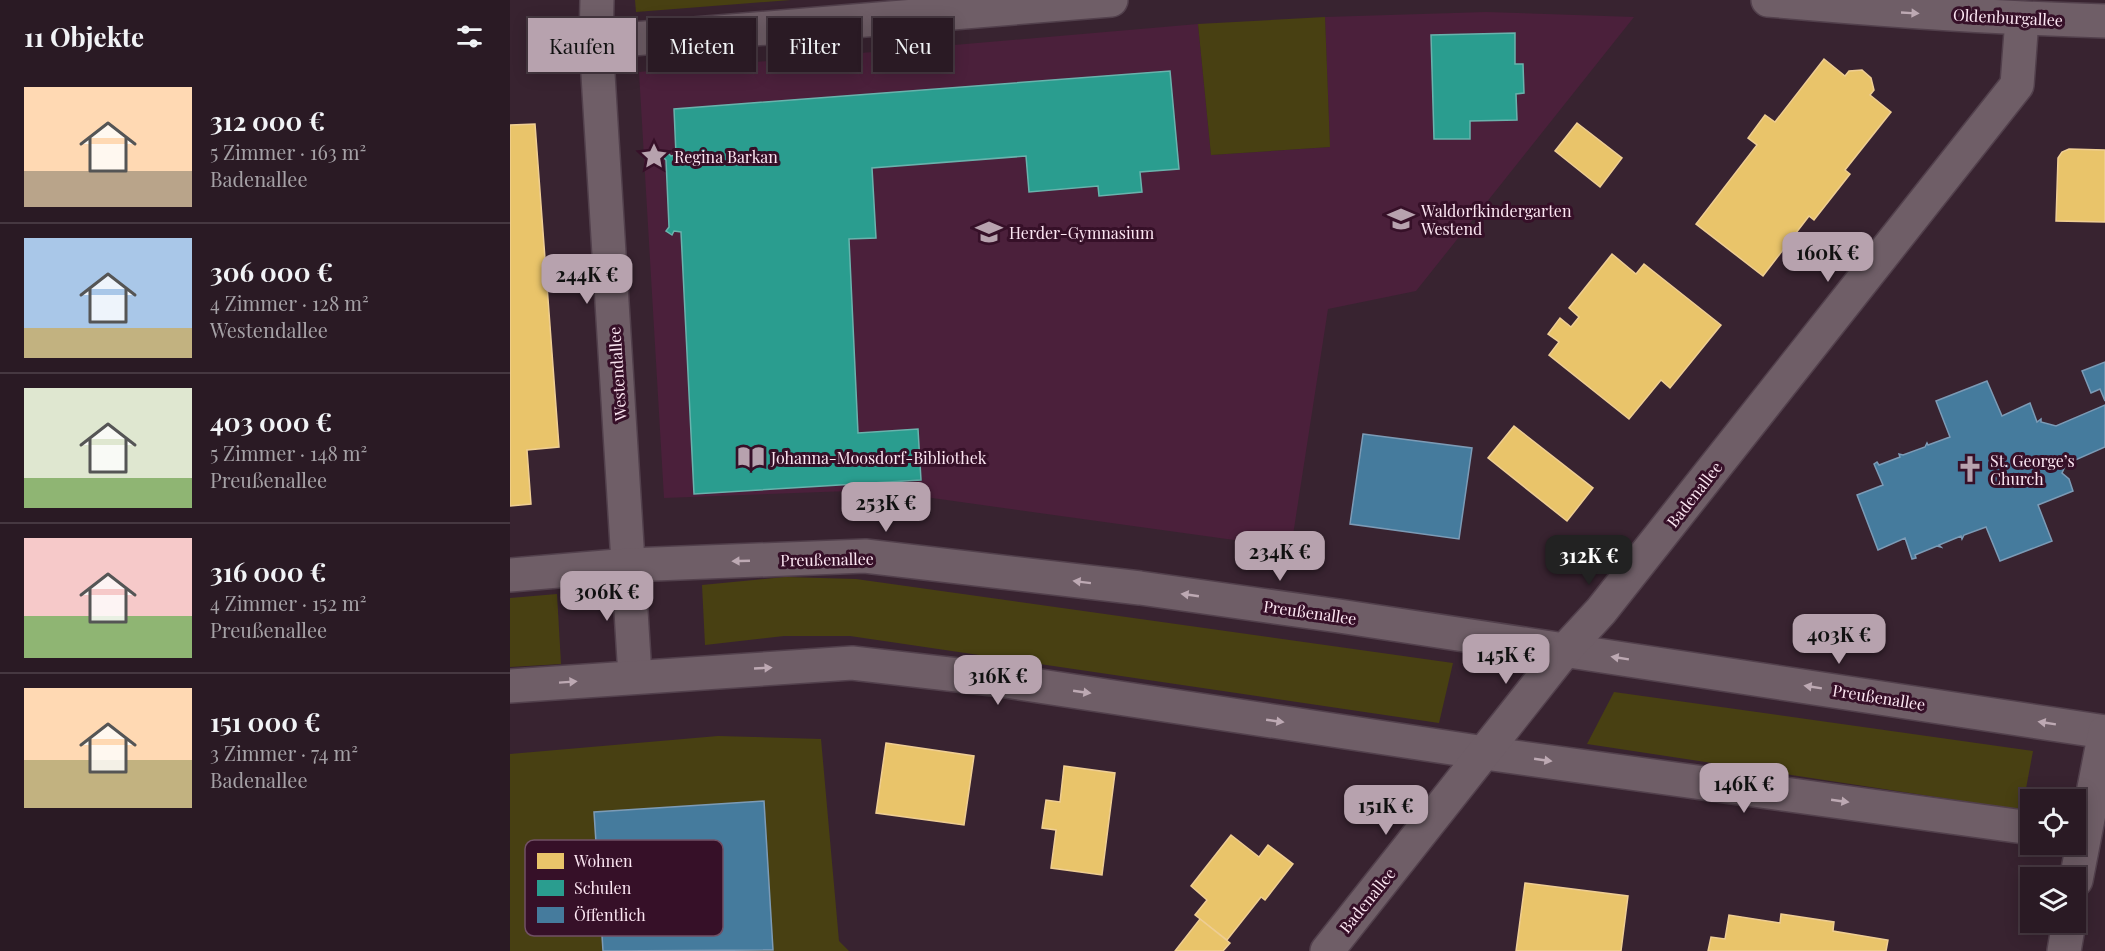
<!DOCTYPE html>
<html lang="de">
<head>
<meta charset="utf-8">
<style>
  body { margin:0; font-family:"Playfair Display",serif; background:#32232c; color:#f1f3f6; height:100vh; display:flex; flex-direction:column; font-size:22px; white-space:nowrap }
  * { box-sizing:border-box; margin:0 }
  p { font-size:20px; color:#a5a1a6 }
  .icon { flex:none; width:33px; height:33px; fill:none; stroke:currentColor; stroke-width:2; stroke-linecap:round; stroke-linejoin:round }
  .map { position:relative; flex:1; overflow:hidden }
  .panel { display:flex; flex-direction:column; background:#2a1a24; width:510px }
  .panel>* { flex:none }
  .banner { position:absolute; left:18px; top:18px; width:570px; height:54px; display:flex; gap:12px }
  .tools { position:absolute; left:1510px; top:789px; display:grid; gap:12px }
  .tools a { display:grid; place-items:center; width:66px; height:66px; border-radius:0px; background:#2a1a24; box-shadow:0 3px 15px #0003,0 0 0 2px #463841; font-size:30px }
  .price { position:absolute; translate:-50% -51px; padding:0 14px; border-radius:12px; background:#b7a2ae; color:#111; font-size:20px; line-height:39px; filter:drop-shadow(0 2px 3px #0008) }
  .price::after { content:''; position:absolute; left:50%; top:36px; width:18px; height:14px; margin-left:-9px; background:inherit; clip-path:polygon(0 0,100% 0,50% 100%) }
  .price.active { background:#222; color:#fff }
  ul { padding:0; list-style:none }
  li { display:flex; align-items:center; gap:18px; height:150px; padding:0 24px }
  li+li { border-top:2px solid #463841 }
  li span { display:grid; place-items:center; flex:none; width:168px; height:120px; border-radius:0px; color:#555 }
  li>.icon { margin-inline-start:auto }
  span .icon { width:72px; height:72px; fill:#fffc; stroke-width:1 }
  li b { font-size:26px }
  h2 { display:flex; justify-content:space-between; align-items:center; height:72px; padding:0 24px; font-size:26px }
  .tag { padding:0 21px; border-radius:0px; background:#2a1a24; box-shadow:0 3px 15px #0003,0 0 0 2px #463841; font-size:21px; line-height:54px }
  .tag.active { background:#b7a2ae; color:#111 }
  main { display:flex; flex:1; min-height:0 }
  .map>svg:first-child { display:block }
  .built { fill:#4b203b }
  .green { fill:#484012 }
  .homes { fill:#e9c46a; stroke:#efce93; stroke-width:1.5 }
  .schools { fill:#2a9d8f; stroke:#69b3ad; stroke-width:1.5 }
  .public { fill:#457b9d; stroke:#7c9bb6; stroke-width:1.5 }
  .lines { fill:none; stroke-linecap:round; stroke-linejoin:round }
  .minor-casing { stroke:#52404c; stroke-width:36 }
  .minor { stroke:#6f5e67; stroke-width:33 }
  .oneway { fill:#bda9b3 }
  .labels { text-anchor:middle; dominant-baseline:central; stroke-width:6; stroke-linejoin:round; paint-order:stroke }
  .street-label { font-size:16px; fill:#fce6f2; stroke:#361028 }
  .poi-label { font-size:16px; fill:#fce6f2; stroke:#361028; text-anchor:start }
  .key { fill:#361028; stroke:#715065; stroke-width:1.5 }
  .key-label { font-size:16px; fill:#fce6f2 }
</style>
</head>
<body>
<main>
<section class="panel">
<h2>11 Objekte<svg class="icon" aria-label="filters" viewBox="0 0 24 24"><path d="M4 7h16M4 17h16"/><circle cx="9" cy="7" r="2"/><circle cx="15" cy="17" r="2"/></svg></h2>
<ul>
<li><span style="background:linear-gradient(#ffd9b3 70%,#b9a48a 0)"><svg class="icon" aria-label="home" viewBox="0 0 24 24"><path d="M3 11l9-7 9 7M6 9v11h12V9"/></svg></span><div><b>312 000 €</b><p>5 Zimmer · 163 m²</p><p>Badenallee</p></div></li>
<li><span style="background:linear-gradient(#a9c7e8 75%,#c2b280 0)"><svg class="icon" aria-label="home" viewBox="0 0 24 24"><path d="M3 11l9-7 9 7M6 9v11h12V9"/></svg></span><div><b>306 000 €</b><p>4 Zimmer · 128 m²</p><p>Westendallee</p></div></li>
<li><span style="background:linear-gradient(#dfe7d0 75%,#8fb573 0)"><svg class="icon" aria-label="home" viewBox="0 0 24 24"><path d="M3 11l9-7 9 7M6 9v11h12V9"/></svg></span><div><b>403 000 €</b><p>5 Zimmer · 148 m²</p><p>Preußenallee</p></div></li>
<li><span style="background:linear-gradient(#f6c9c9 65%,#8fb573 0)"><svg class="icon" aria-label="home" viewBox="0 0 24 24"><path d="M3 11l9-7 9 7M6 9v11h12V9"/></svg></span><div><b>316 000 €</b><p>4 Zimmer · 152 m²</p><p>Preußenallee</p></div></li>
<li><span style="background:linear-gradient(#ffd9b3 60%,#c2b280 0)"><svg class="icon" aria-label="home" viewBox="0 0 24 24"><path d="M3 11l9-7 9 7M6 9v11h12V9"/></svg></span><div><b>151 000 €</b><p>3 Zimmer · 74 m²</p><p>Badenallee</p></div></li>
</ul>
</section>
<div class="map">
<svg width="1595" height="951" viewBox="0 0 1595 951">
  <rect width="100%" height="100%" fill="#382330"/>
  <!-- built -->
  <polygon class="built" points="976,12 1124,17 906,291 818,309 781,548 365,490 154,498 129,72 688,24 701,155 820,147 815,17"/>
  <!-- green -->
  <g class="green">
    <polygon points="125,0 281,0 126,12"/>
    <polygon points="815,17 820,147 701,155 688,24"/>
    <polygon points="275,577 346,579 943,663 929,723 340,636 274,636 195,645 192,585"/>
    <polygon points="47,594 51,664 0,667 0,598"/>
    <polygon points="1104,692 1523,751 1512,810 1077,744"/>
    <polygon points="208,736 311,739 329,941 339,951 0,951 0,754"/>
  </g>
  <!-- homes -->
  <g class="homes">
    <polygon points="1314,59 1335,76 1339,71 1352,70 1361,78 1364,90 1360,95 1381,112 1335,170 1340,174 1304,220 1299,216 1253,276 1186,224 1247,145 1238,138 1255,115 1265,122"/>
    <polygon points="1067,123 1112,158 1090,187 1045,151"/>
    <polygon points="25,124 49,447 17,450 21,504 0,506 0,125"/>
    <polygon points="1559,149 1595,150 1595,222 1546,221 1548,158 1552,152"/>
    <polygon points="1102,254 1126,274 1134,264 1211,325 1160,388 1151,380 1119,419 1039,355 1049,342 1038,334 1050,318 1061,327 1069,317 1059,308"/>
    <polygon points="1004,426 1083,488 1057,521 978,458"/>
    <polygon points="376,743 464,756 454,825 366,813"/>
    <polygon points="554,766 605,773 592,875 541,868 546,830 532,828 536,800 550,802"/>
    <polygon points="721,835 749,857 758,845 783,864 755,900 751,897 717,940 685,915 697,900 681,886"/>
    <polygon points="1015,883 1118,896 1111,951 1006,951"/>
    <polygon points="1271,914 1324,922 1323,931 1378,940 1376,951 1198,951 1201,937 1215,939 1219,915 1270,923"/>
    <polygon points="690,919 720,943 713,951 665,951"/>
  </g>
  <!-- schools -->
  <g class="schools">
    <polygon points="1005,33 1005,64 1013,64 1014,93 1006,94 1007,120 960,121 960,139 924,139 921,35"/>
    <polygon points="660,71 669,169 630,172 632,192 589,196 588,186 519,192 516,156 362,168 366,238 339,239 348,433 408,429 411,480 184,494 171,232 164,231 162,235 156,231 159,227 156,160 152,156 156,151 161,156 166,155 164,109"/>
  </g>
  <!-- public -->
  <g class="public">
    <polygon points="1595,362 1595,401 1590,389 1581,393 1572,371"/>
    <polygon points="1477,381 1492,416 1520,403 1527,422 1531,419 1531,422 1546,426 1595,405 1595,447 1556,464 1552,473 1559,479 1563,491 1528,505 1542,541 1490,561 1476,527 1454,535 1452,539 1451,536 1429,545 1431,547 1427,546 1405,555 1406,558 1402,559 1395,538 1368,550 1347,495 1373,485 1364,464 1367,462 1369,465 1390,457 1389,454 1393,455 1415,447 1417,443 1418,445 1440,437 1426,401"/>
    <polygon points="853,434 962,448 949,539 840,524"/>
    <polygon points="254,801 263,950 93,951 84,812"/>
  </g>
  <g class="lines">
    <defs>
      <g id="minor">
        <polyline points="87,0 86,42 125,676"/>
        <path d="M1258,0C1371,10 1482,18 1595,21"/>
        <polyline points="86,42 601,0"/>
        <polyline points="0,575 119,565 355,556 630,588 829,616 1595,732"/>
        <polyline points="0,686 342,663 483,679 975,753 1521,828"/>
        <polyline points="1566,880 1595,732"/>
        <polyline points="817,951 1056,649 1091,611 1507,85 1512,19"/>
        <polyline points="1554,951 1559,922"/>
      </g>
    </defs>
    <!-- minor casing -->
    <use href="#minor" class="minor-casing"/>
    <!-- minor -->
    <use href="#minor" class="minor"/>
  </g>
  <!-- one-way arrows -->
  <defs><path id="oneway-solid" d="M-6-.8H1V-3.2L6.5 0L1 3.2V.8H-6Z" transform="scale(1.5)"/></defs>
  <g class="oneway">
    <use href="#oneway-solid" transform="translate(1400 13) rotate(3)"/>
    <use href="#oneway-solid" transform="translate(231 561) rotate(178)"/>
    <use href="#oneway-solid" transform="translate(572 582) rotate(-173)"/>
    <use href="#oneway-solid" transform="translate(680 595) rotate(-172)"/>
    <use href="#oneway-solid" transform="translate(1110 658) rotate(-171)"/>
    <use href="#oneway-solid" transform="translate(253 668) rotate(-3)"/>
    <use href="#oneway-solid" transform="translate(58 682) rotate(-4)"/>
    <use href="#oneway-solid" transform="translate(1303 687) rotate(-171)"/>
    <use href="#oneway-solid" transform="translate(572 692) rotate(8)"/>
    <use href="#oneway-solid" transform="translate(765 721) rotate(8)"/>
    <use href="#oneway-solid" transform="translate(1537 723) rotate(-171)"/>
    <use href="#oneway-solid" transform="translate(1033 760) rotate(8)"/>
    <use href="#oneway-solid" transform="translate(1330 801) rotate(8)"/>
  </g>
  <!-- icons -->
  <defs>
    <symbol id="sight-bare" viewBox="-9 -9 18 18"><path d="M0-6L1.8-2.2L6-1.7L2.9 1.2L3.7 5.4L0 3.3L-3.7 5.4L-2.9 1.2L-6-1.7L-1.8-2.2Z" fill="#b7a2ae" stroke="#361028" stroke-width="2.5" paint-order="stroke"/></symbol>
    <symbol id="school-bare" viewBox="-9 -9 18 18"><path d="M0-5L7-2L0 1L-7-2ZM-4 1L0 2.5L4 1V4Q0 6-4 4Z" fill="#b7a2ae" stroke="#361028" stroke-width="2.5" paint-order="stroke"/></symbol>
    <symbol id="library-bare" viewBox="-9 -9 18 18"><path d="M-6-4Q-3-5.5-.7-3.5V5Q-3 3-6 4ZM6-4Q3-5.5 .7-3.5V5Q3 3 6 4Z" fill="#b7a2ae" stroke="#361028" stroke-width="2.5" paint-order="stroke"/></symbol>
    <symbol id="church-bare" viewBox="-9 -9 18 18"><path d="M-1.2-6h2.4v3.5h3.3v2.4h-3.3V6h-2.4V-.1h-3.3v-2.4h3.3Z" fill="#b7a2ae" stroke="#361028" stroke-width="2.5" paint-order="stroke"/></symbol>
  </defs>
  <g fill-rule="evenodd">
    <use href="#sight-bare" x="125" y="137" width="38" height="38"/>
    <use href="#school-bare" x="872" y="200" width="38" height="38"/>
    <use href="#school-bare" x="460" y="213" width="38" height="38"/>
    <use href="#library-bare" x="222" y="438" width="38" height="38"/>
    <use href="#church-bare" x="1441" y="450" width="38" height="38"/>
  </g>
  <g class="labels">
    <!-- street labels -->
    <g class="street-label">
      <text transform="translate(1498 17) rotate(3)">Oldenburgallee</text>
      <text transform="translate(107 374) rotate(-94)">Westendallee</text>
      <text transform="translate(1184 494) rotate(-52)">Badenallee</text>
      <text transform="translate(317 559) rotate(-1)">Preußenallee</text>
      <text transform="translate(800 612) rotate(8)">Preußenallee</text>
      <text transform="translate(1369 697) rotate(9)">Preußenallee</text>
      <text transform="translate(857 900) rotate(-51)">Badenallee</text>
    </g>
    <!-- poi labels -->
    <g class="poi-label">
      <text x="164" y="156">Regina Barkan</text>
      <text x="911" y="210">Waldorfkindergarten<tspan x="911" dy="18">Westend</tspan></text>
      <text x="499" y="232">Herder-Gymnasium</text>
      <text x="261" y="457">Johanna-Moosdorf-Bibliothek</text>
      <text x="1480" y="460">St. George’s<tspan x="1480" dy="18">Church</tspan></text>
    </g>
  </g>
  <!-- legend -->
  <rect x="15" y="840" width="198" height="96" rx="9" class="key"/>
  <rect x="27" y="853" width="27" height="16" fill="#e9c46a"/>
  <rect x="27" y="880" width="27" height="16" fill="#2a9d8f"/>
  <rect x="27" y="907" width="27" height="16" fill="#457b9d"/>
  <g class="key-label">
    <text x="64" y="867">Wohnen</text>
    <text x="64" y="894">Schulen</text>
    <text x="64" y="921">Öffentlich</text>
  </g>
</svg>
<div class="tools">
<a><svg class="icon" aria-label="locate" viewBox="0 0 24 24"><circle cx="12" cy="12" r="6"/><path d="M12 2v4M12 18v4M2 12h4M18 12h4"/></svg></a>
<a><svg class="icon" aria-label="layers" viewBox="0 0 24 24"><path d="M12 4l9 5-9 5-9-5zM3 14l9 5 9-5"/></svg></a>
</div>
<b class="price" style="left:1318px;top:283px">160K €</b>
<b class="price" style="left:77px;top:305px">244K €</b>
<b class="price" style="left:376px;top:533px">253K €</b>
<b class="price" style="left:770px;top:582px">234K €</b>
<b class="price active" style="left:1079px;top:586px">312K €</b>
<b class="price" style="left:97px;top:622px">306K €</b>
<b class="price" style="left:1329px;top:665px">403K €</b>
<b class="price" style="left:996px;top:685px">145K €</b>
<b class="price" style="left:488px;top:706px">316K €</b>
<b class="price" style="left:1234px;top:814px">146K €</b>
<b class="price" style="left:876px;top:836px">151K €</b>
<div class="banner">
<a class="tag active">Kaufen</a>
<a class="tag">Mieten</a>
<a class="tag">Filter</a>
<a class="tag">Neu</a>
</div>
</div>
</main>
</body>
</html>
